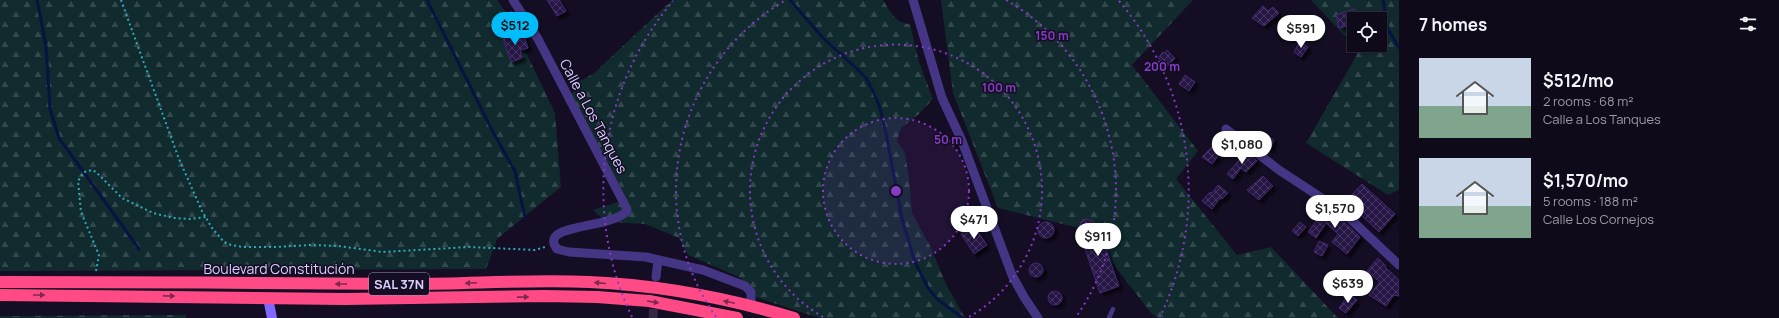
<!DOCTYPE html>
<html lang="en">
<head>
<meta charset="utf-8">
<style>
  body { margin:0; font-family:Manrope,sans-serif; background:#1d1827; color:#f1f3f6; height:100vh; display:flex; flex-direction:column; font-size:15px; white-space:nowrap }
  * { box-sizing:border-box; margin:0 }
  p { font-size:13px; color:#9b9aa2 }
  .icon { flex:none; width:22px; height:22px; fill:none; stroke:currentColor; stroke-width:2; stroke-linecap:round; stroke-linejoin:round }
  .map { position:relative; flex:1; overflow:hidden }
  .panel { display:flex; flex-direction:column; background:#0f0a1a; width:380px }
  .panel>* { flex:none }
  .fabs { position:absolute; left:1347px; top:12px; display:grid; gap:8px }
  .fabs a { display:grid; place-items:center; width:40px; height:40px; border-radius:0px; background:#0f0a1a; box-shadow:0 1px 3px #0004,0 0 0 1px #2f2b39; font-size:20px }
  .price { position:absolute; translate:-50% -34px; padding:0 9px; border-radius:14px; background:#fff; color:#222; font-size:13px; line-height:26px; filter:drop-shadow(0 1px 2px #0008) }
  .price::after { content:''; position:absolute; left:50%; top:24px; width:12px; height:9px; margin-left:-6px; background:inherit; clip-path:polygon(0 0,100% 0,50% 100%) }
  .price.current { background:#00bcfa; color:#111 }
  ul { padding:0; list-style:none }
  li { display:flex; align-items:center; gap:12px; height:100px; padding:0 20px }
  li span { display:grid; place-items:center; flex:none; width:112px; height:80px; border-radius:0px; color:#555 }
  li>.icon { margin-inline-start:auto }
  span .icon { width:48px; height:48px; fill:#fffc; stroke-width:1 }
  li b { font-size:17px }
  h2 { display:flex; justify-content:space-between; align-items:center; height:48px; padding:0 20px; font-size:17px }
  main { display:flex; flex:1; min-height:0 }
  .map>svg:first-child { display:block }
  .forest { fill:url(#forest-firs); fill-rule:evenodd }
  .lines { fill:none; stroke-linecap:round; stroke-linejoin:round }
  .stream { stroke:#071442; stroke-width:3 }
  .building { fill:url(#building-cross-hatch); stroke:#422972; filter:url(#shadow) }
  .street-tunnel { stroke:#322a44; stroke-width:9; stroke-dasharray:9 4.5; stroke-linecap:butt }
  .path { stroke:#29adb9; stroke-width:2; stroke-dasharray:2 3; stroke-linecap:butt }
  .lane { stroke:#443684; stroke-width:4.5 }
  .street { stroke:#443684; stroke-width:9 }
  .secondary { stroke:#8166ff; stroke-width:10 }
  .highway { stroke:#ff4a86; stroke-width:12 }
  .oneway { fill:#7e2850 }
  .ring { fill:none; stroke:#853cc5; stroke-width:2; stroke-dasharray:2 4 }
  .labels { text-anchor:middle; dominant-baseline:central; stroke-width:3; stroke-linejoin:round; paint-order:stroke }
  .shield { fill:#140d23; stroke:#a095bd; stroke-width:1 }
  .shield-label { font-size:13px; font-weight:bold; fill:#dccfff }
  .street-label { font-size:14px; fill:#dccfff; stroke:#140d23 }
  .centre { fill:#853cc5; stroke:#140d23; stroke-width:2 }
  .ring-label { font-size:12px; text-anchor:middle; font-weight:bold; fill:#853cc5; stroke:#140d23; stroke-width:3; stroke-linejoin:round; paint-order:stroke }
</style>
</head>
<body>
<main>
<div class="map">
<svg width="1399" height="318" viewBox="0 0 1399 318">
  <defs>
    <pattern id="forest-firs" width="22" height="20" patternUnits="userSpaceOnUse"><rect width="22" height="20" fill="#102a2e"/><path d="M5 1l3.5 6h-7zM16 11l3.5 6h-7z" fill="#32484d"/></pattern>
    <pattern id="building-cross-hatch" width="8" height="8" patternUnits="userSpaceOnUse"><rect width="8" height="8" fill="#281845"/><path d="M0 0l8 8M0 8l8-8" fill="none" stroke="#473961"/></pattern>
    <filter id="shadow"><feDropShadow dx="3.5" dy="3.5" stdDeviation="1" flood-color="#0009"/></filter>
  </defs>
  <rect width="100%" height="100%" fill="#140d23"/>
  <!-- forest -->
  <g class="forest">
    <polygon points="0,0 497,0 508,15 555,113 561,187 497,239 486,269 0,271"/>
    <path d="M672,0H883C890,11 896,24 910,24L919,62L933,99L919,114L901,128L897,141L905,153L909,178L912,213L930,246L947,286L965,318H819L746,294L741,278L688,255L679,238L645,224L606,222L593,210L627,199L571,94L580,86L578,82L593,74Z"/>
    <polygon points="941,0 1193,0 1132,65 1198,151 1176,179 1237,255 1271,247 1338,318 1158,318 1151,313 1087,230 998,208 953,93"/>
    <path d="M1311,0H1399V190L1388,195L1306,143L1359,51ZM1354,19H1380V45H1354Z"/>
    <polygon points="186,315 186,318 0,318 0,316"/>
  </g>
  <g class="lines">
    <!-- stream -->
    <g class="stream">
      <polyline points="37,0 46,46 50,109 59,138 139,249"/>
      <polyline points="427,0 493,132 515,171 525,218"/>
      <polyline points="790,0 823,38 856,68 866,78 873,91 879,105 886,133 902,219 915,262 928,288 937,299 963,318"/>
      <polyline points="1383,0 1388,29 1399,48"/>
    </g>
  </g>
  <!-- building -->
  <g class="building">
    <polygon points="547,0 559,0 566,11 557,16"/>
    <polygon points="1263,6 1268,11 1273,7 1279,13 1264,26 1252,18"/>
    <polygon points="1354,9 1357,19 1354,19 1354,24 1339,28 1336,15"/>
    <polygon points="511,11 517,18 510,25 503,18"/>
    <polygon points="523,33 528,48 520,50 522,58 511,62 503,39"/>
    <polygon points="1300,41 1308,47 1301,57 1294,52"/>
    <polygon points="1167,50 1175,58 1168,66 1158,58 1163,52 1164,53"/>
    <polygon points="1185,75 1195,82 1189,91 1179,84"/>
    <polygon points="1266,135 1274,140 1270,149 1261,144"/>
    <polygon points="1219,139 1228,147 1223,153 1221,152 1212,164 1202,157"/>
    <polygon points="1246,152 1257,161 1246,172 1241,168 1233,179 1227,174"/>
    <polygon points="1263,176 1273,186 1259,200 1247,190"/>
    <polygon points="1362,184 1395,214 1379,232 1346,201"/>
    <polygon points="1218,185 1228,193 1222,199 1220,198 1212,209 1202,201 1210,192 1212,193"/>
    <polygon points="1322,205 1339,217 1360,237 1347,254 1332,242 1338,234 1326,223 1316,238 1308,232 1319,217 1315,214"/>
    <polygon points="1087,219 1094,222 1096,235 1100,233 1119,286 1100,293 1082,240 1086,238 1079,227 1082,220"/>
    <polygon points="1300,222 1306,227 1298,236 1292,231"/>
    <circle cx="1046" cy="230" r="8"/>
    <polygon points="969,229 971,232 976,229 987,245 974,254 961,234"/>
    <polygon points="1319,241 1328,245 1322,256 1314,252"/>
    <polygon points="1378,258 1386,266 1385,267 1399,280 1399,296 1394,295 1386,306 1369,295 1380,282 1367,271"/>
    <circle cx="1036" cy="270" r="7"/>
    <circle cx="1055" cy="298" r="7"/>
    <polygon points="1349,294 1357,300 1346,313 1339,308"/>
  </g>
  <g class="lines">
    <!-- street-tunnel -->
    <polyline class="street-tunnel" points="653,318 656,277"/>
    <!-- path -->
    <g class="path">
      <polyline points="121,0 179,159 202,211 212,228 224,242 231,245 243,247 275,247 311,245 338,246 383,252 469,247 535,250 545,247"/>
      <polyline points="96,271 99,255 81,212 78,181 84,172 92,170 96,172 122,198 153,213 174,218 190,219 206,217"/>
    </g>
    <!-- lane -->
    <polyline class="lane" points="1109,318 1113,309"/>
    <!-- street -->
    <g class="street">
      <path d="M513,0L538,39L627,209L626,212C611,226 564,225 555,237C552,241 554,245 557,249L569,252L646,257L703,270L745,286L751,292V306"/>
      <polyline points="913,0 942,98 962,141 1012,275 1024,297 1038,318"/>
      <polyline points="1226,129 1279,170 1343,212 1399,265"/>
      <polyline points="656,277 658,260"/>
    </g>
    <!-- secondary -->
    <polyline class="secondary" points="268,298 272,318"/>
    <!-- highway -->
    <g class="highway">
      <path d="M0,282C138,282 275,283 413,284C472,284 530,279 589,282C658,285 728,298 794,318"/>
      <polyline points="0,295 345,299 544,296 597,297 649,301 737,318"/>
    </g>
  </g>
  <!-- one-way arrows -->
  <defs><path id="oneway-solid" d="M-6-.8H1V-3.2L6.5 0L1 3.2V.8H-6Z"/></defs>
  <g class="oneway">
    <use href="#oneway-solid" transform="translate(471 283) rotate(178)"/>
    <use href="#oneway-solid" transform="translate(600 283) rotate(-175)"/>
    <use href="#oneway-solid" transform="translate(341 284) rotate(-180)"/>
    <use href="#oneway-solid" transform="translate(39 295)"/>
    <use href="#oneway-solid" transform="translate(169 296) rotate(1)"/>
    <use href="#oneway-solid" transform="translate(523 297) rotate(-1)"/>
    <use href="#oneway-solid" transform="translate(653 302) rotate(9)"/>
    <use href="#oneway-solid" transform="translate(729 302) rotate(-168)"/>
  </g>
  <!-- distance rings -->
  <circle cx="896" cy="191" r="73" fill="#853cc5" fill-opacity=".12"/>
  <g class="ring">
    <circle cx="896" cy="191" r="73"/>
    <path d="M823 317A146 146 0 1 1 969 317"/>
    <path d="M716 317A220 220 0 0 1 786 0M1006 0A220 220 0 0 1 1076 317"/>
    <path d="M632 317A293 293 0 0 1 673 1M1119 1A293 293 0 0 1 1160 317"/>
  </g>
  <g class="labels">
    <!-- shield labels -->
    <rect class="shield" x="369" y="273" width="60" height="22" rx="3"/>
    <g class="shield-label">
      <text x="399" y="284">SAL 37N</text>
    </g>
    <!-- street labels -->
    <g class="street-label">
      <text transform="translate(594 116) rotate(62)">Calle a Los Tanques</text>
      <text x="279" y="268">Boulevard Constitución</text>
    </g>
  </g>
  <circle cx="896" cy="191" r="6" class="centre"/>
  <g class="ring-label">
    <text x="1052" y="40">150 m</text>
    <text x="1162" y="71">200 m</text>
    <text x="999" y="92">100 m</text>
    <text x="948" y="144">50 m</text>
  </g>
</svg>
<div class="fabs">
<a><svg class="icon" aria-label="locate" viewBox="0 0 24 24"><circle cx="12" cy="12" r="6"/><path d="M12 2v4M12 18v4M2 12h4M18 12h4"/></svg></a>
</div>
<b class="price current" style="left:515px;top:46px">$512</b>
<b class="price" style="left:1301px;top:49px">$591</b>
<b class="price" style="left:1242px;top:165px">$1,080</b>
<b class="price" style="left:1335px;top:229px">$1,570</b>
<b class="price" style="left:974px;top:240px">$471</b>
<b class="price" style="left:1098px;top:257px">$911</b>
<b class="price" style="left:1348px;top:304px">$639</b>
</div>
<section class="panel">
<h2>7 homes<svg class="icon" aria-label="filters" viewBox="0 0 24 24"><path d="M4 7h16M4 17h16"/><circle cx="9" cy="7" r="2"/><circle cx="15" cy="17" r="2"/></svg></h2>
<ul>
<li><span style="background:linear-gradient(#c9d6e8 60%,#7fa58c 0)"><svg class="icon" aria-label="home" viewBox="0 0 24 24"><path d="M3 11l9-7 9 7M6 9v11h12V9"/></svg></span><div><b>$512/mo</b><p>2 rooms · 68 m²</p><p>Calle a Los Tanques</p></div></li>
<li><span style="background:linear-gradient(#c9d6e8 60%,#7fa58c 0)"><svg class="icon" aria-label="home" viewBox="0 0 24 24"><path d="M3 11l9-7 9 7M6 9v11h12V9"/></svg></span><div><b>$1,570/mo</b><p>5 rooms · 188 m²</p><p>Calle Los Cornejos</p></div></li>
</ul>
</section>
</main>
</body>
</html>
